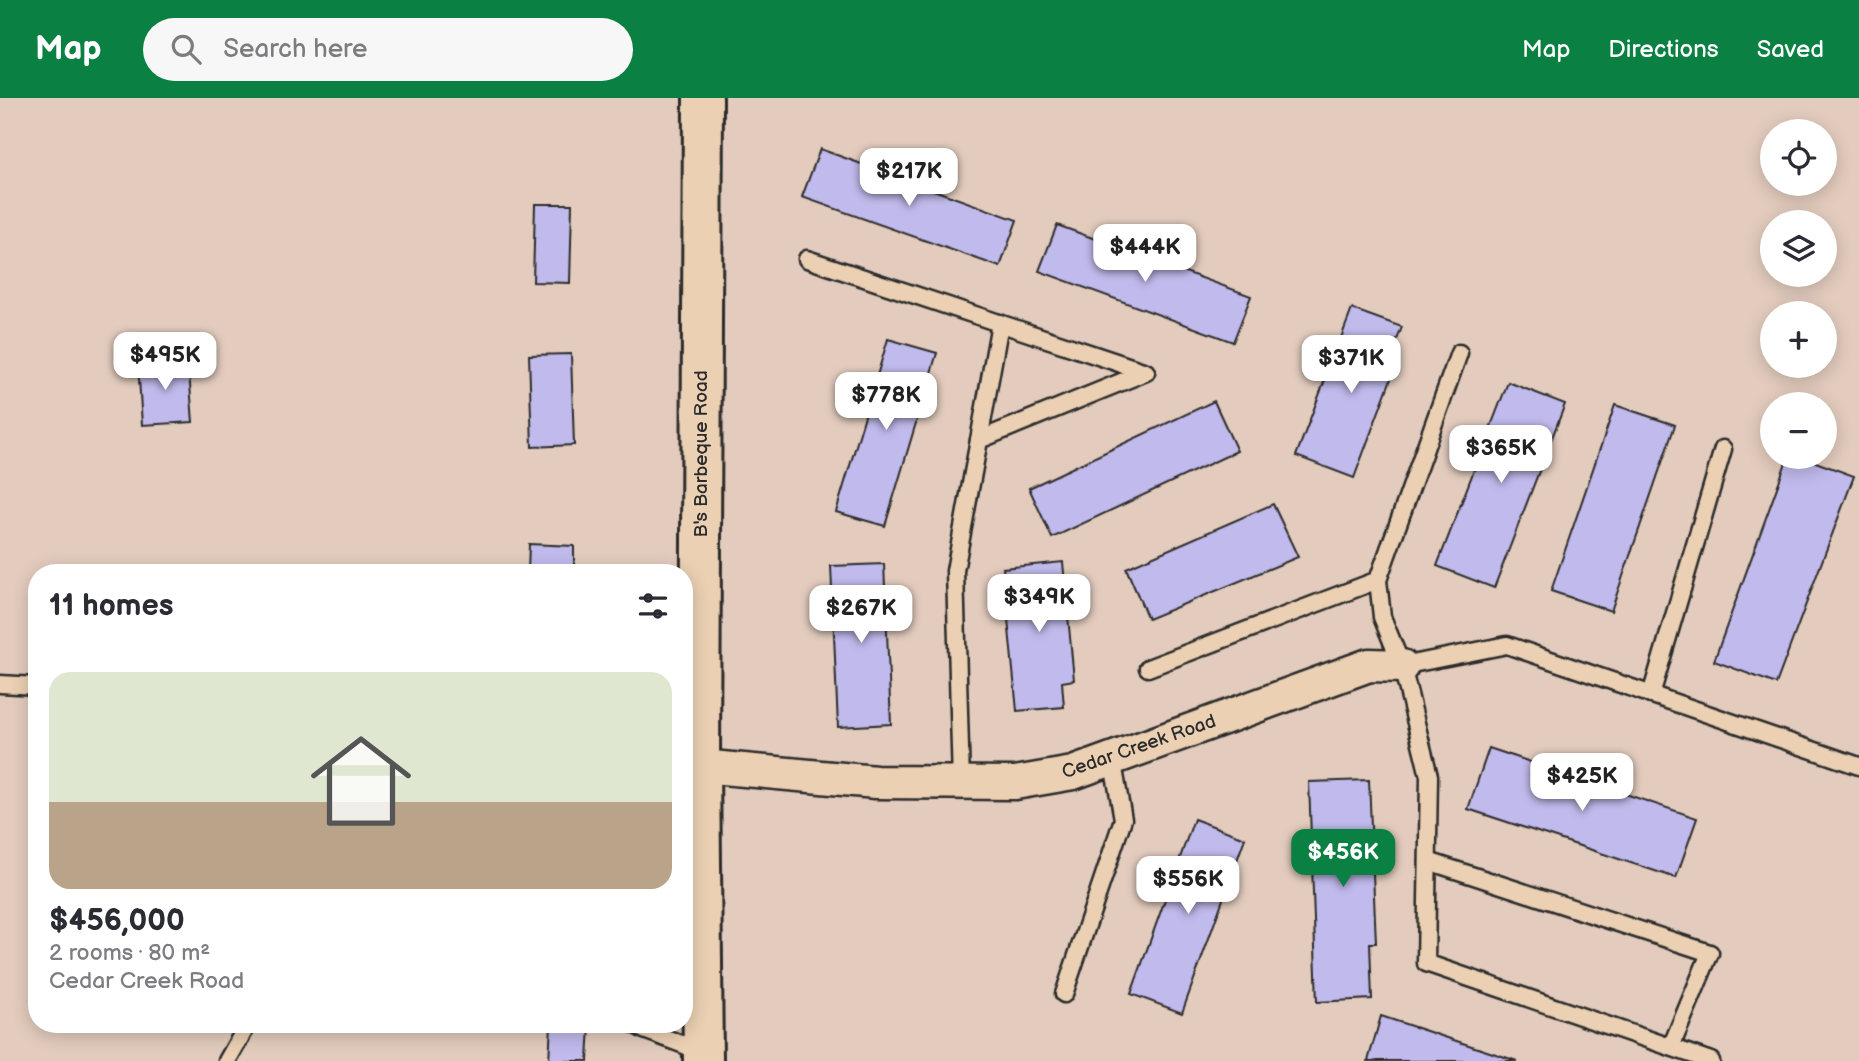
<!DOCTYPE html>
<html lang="en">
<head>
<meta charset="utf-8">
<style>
  body { margin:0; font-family:"Balsamiq Sans",sans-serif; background:#f7f7f7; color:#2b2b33; height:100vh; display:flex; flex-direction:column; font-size:26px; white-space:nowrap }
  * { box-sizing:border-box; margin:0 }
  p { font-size:23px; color:#7c7c81 }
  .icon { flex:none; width:38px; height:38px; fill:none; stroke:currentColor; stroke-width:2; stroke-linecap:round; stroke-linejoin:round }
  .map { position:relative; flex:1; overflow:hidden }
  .drawer { position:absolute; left:28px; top:466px; width:665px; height:469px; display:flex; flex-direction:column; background:#fff; border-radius:28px; box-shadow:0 4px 18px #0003 }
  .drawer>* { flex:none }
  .fabs { position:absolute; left:1760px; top:21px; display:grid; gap:14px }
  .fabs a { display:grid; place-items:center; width:77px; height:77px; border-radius:50%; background:#fff; box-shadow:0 4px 18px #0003; font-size:35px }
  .price { position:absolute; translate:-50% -60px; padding:0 16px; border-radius:14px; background:#fff; color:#222; font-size:23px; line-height:46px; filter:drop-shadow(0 2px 4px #0008) }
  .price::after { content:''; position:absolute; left:50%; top:42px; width:21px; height:16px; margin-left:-10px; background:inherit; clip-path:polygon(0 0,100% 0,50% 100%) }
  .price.selected { background:#0b8043; color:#fff }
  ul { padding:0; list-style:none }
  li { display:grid; align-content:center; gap:14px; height:371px; padding:0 21px }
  li span { display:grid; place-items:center; height:217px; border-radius:21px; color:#555 }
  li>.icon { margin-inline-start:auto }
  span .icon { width:126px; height:126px; fill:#fffc; stroke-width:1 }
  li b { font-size:30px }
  h2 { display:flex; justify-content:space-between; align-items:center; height:84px; padding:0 21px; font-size:30px }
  header { display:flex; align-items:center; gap:42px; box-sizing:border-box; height:98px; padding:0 35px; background:#0b8043; color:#fff }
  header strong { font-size:33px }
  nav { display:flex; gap:38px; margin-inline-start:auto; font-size:24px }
  .search { width:490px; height:63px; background:#f7f7f7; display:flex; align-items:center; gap:18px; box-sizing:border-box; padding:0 24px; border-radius:38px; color:#7c7c81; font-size:26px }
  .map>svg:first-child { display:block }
  .building { fill:#c1baec; stroke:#2b2b2b; stroke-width:2 }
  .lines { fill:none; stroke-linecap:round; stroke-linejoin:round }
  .lane-casing { stroke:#2b2b2b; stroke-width:21 }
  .street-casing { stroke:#2b2b2b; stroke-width:37 }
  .secondary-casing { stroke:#2b2b2b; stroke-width:44 }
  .lane { stroke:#ebd0b3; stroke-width:16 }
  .street { stroke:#ebd0b3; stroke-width:32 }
  .secondary { stroke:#ebd0b3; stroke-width:38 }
  .labels { text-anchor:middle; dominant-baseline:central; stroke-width:7; stroke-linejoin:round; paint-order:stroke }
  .street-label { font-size:19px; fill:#2b2b2b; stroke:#ebd0b3 }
</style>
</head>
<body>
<header>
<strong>Map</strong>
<div class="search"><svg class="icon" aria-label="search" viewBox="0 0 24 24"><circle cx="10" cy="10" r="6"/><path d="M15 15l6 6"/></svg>Search here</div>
<nav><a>Map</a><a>Directions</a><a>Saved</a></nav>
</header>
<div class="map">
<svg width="1859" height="963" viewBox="0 0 1859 963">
  <rect width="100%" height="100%" fill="#e3ccbe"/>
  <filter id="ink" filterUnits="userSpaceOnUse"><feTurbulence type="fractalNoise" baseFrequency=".0143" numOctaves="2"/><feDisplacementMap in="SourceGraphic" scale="14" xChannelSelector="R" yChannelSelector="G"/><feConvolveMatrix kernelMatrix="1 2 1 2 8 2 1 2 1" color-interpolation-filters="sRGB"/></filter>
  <g filter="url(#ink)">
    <!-- building -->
    <g class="building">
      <polygon points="820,51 1017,122 1000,169 802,99"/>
      <polygon points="535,106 572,106 570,185 533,184"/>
      <polygon points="1057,127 1251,198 1233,244 1039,173"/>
      <polygon points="1352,211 1402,229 1387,268 1395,270 1354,380 1296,358"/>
      <polygon points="888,241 937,255 885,428 836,414"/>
      <polygon points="571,256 574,347 532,349 529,257"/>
      <polygon points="188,261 193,324 142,327 138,265"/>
      <polygon points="1508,284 1565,306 1494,490 1437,468"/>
      <polygon points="1214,303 1237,353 1052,440 1029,390"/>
      <polygon points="1615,307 1675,327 1611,513 1551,493"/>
      <polygon points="1788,359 1802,359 1854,378 1776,586 1714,563"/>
      <polygon points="1273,406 1298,459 1148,521 1126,470"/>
      <polygon points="529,446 574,448 574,474 528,474"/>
      <polygon points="1063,464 1074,582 1062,584 1064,609 1017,613 1003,470"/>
      <polygon points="884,466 891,626 838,629 831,468"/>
      <polygon points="1489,650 1697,720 1676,780 1468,711"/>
      <polygon points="1369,682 1376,845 1370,845 1372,901 1317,904 1309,684"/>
      <polygon points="1194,721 1245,740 1182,915 1131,896"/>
      <polygon points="1381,918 1517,963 1368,963"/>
      <polygon points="551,926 590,927 588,963 549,963"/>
    </g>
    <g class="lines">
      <defs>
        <g id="lane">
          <polyline points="807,161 1146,274 979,342 955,473 961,685"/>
          <polyline points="979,342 1000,225"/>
          <polyline points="1402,568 1382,519 1378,482 1459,255"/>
          <polyline points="1148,570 1378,482"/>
          <polyline points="0,586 37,588"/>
          <polyline points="1651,597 1723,351"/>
          <polyline points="1428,763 1710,855 1671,949"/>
          <polyline points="1064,896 1123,721 1112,660"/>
          <polyline points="634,926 644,932 703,954"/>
          <polyline points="227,963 248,926"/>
          <polyline points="1711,963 1426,865 1429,678 1402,568 1507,547 1859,668"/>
        </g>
        <polyline id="street" points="700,668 876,684 1015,685 1073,675 1369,567 1402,568"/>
        <polyline id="secondary" points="703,0 700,668 703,963"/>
      </defs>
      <!-- lane casing -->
      <use href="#lane" class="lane-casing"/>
      <!-- street casing -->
      <use href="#street" class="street-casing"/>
      <!-- secondary casing -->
      <use href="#secondary" class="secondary-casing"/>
      <!-- lane -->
      <use href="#lane" class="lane"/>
      <!-- street -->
      <use href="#street" class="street"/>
      <!-- secondary -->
      <use href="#secondary" class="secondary"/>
    </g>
  </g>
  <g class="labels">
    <!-- street labels -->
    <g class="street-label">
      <text transform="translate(701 356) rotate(-90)">B's Barbeque Road</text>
      <text transform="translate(1139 649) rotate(-19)">Cedar Creek Road</text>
    </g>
  </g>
</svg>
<div class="fabs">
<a><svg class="icon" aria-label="locate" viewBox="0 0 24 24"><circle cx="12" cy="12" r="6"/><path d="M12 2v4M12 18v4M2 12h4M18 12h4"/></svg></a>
<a><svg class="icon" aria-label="layers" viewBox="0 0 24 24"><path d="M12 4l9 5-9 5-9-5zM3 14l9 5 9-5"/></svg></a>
<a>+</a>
<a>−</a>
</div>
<b class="price" style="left:909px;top:110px">$217K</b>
<b class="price" style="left:1145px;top:186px">$444K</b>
<b class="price" style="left:165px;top:294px">$495K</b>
<b class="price" style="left:1351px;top:297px">$371K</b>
<b class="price" style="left:886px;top:334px">$778K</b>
<b class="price" style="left:1501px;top:387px">$365K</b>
<b class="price" style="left:1039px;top:536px">$349K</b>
<b class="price" style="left:861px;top:547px">$267K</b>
<b class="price" style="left:1582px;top:715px">$425K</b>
<b class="price selected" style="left:1343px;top:791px">$456K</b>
<b class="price" style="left:1188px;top:818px">$556K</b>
<section class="drawer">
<h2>11 homes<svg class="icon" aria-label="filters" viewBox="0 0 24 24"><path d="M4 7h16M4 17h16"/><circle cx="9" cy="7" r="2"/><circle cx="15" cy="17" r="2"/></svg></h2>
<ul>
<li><span style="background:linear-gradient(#dfe7d0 60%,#b9a48a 0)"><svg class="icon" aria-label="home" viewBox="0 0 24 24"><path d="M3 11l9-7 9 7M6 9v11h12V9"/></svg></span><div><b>$456,000</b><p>2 rooms · 80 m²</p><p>Cedar Creek Road</p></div></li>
</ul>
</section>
</div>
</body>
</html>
